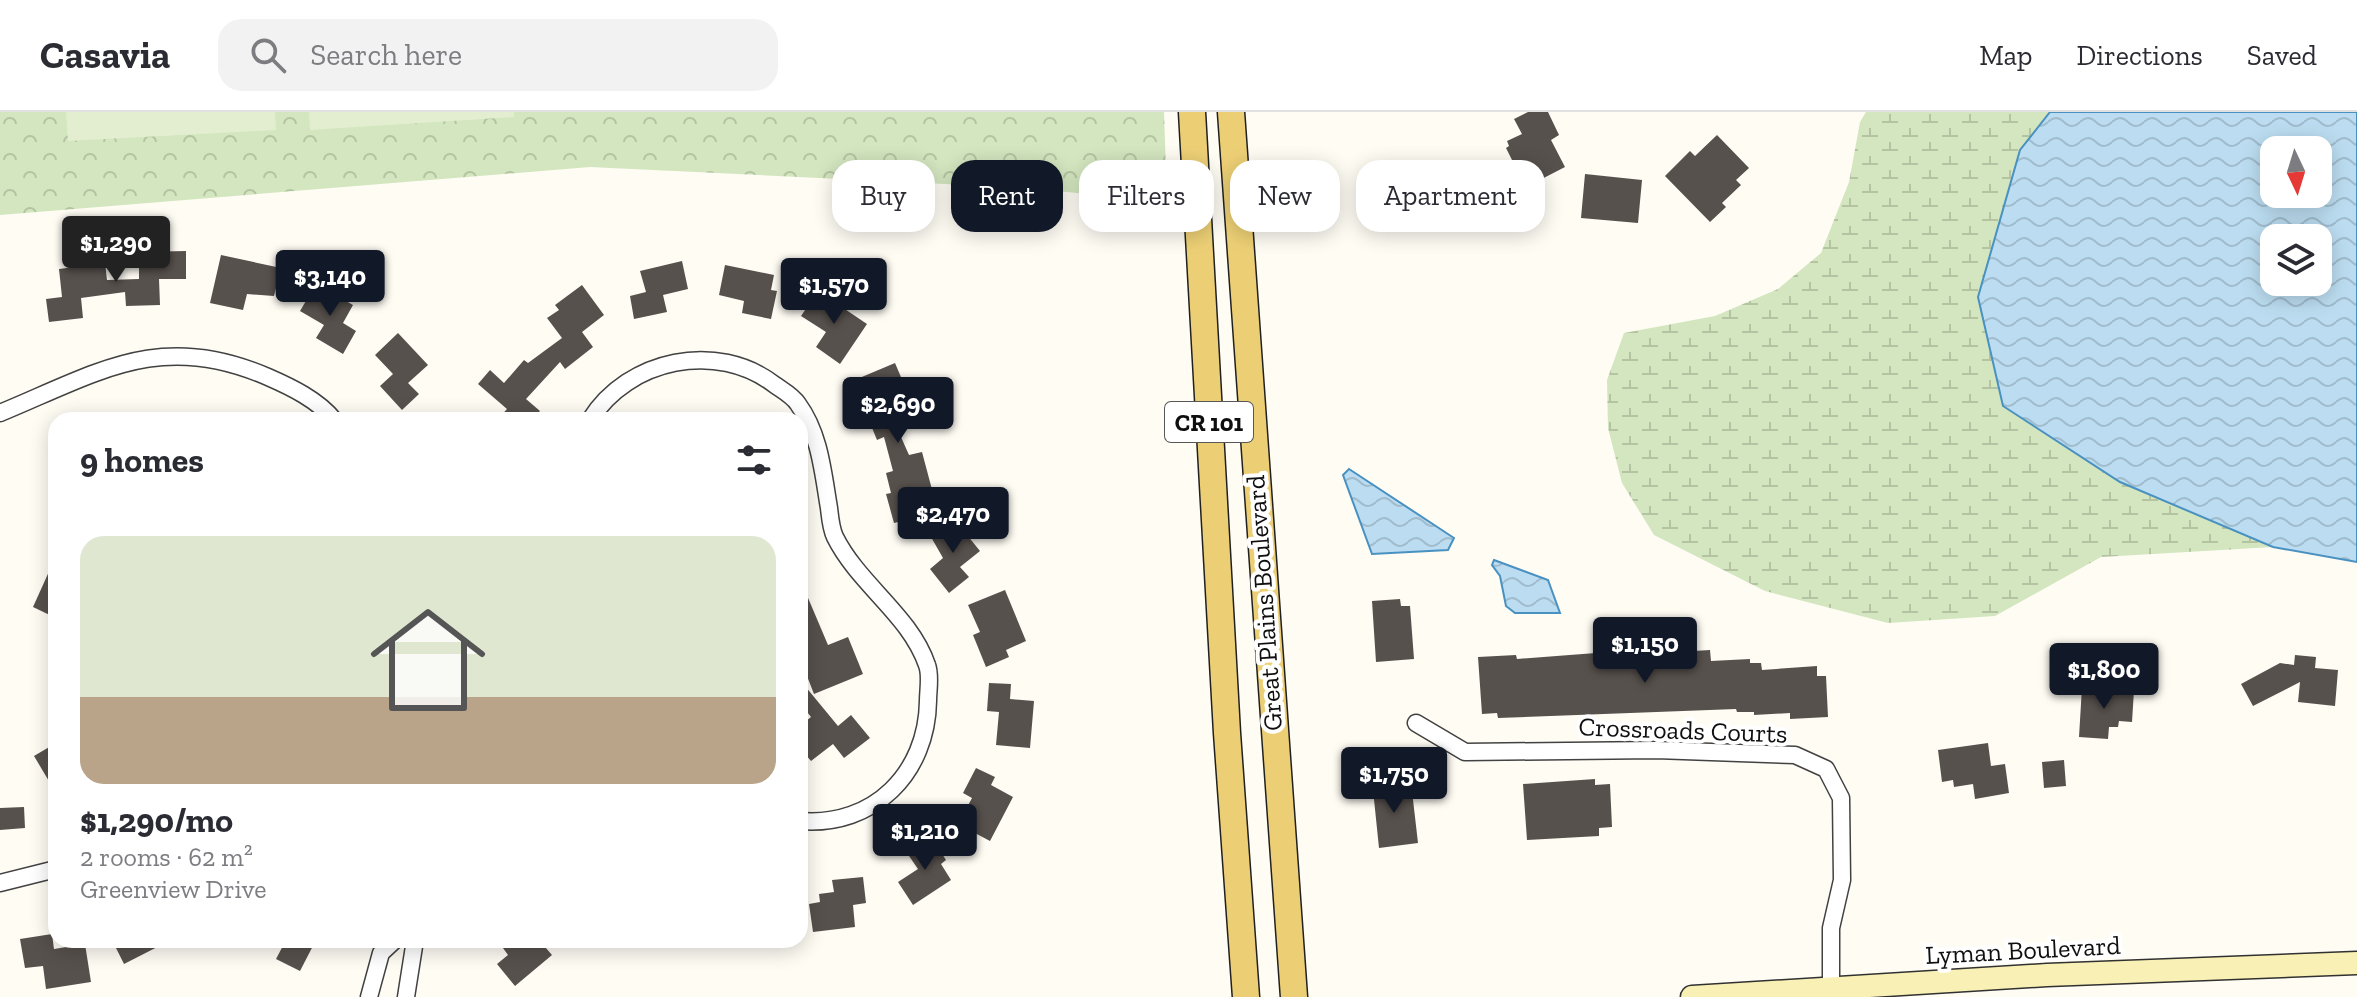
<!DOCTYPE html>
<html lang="en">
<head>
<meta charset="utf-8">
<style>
  body { margin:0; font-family:"Zilla Slab",serif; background:#f2f2f3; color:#2b2b33; height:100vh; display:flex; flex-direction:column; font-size:30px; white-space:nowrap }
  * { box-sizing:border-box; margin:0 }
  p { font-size:26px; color:#7c7c81 }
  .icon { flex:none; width:44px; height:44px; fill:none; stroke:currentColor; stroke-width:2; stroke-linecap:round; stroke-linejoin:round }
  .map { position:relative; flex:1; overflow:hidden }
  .sheet { position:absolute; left:48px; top:300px; width:760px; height:536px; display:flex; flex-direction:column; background:#fff; border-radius:24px; box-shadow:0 4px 20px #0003 }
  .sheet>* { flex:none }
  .top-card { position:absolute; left:832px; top:48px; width:760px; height:72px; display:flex; gap:16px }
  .needle { width:52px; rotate:176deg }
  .buttons { position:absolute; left:2260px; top:24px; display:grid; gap:16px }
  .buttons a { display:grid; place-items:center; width:72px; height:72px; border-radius:16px; background:#fff; box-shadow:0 4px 20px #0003; font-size:40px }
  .price { position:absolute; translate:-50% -68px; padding:0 18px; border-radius:8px; background:#111827; color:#fff; font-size:26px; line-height:52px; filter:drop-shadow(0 2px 4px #0008) }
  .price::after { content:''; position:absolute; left:50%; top:48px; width:24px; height:18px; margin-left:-12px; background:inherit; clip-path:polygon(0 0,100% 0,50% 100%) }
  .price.active { background:#222; color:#fff }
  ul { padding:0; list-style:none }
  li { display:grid; align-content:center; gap:16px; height:424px; padding:0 32px }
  li span { display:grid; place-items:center; height:248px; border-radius:24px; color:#555 }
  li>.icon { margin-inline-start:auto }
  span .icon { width:144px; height:144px; fill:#fffc; stroke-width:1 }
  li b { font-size:34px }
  h2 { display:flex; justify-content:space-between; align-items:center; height:96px; padding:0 32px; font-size:34px }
  .chip { padding:0 28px; border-radius:24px; background:#fff; box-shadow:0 4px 20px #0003; font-size:28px; line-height:72px }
  .chip.active { background:#111827; color:#fff }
  header { display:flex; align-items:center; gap:48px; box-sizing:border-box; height:112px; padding:0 40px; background:#fff; border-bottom:2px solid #e1e1e2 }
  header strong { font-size:38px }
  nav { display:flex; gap:44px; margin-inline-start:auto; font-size:28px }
  .search { width:560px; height:72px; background:#f2f2f3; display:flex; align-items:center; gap:20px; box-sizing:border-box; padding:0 28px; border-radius:24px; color:#7c7c81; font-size:30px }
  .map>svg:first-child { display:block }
  .wetland { fill:url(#wetland-marsh) }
  .park { fill:url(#park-crowns) }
  .pitch { fill:#e3eed0 }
  .water { fill:url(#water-waves); stroke:#4991c1; stroke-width:2; fill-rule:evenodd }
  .building { fill:#57514d }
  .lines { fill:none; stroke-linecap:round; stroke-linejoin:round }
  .street-casing { stroke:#424242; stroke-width:19 }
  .secondary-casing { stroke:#313131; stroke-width:25 }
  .primary-casing { stroke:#202020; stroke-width:29 }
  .street { stroke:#fff; stroke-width:16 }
  .secondary { stroke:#f8f0b4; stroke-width:22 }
  .primary { stroke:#eccf75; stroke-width:26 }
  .labels { text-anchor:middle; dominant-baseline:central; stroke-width:8; stroke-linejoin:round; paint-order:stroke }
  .shield { fill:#fff; stroke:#575757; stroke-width:2 }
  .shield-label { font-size:24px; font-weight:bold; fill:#0f0f0f }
  .street-label { font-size:26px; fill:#0f0f0f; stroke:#fff }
</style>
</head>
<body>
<header>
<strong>Casavia</strong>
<div class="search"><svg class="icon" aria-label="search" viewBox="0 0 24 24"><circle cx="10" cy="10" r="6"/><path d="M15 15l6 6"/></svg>Search here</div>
<nav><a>Map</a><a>Directions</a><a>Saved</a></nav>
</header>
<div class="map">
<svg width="2357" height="885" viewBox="0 0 2357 885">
  <defs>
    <pattern id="wetland-marsh" width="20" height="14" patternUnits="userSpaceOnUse" patternTransform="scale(2)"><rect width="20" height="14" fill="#d3e6bf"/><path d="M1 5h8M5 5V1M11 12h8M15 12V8" fill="none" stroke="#b4c4a3"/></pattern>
    <pattern id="park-crowns" width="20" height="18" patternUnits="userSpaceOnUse" patternTransform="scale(2)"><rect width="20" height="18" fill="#d3e6bf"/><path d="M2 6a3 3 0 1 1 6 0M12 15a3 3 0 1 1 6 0" fill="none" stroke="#b4c4a3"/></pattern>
    <pattern id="water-waves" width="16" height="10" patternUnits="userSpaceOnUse" patternTransform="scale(2)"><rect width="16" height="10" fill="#bcddf1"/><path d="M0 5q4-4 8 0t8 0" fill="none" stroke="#a0bccd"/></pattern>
  </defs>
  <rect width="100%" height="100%" fill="#fefcf3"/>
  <!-- wetland -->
  <polygon class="wetland" points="1866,0 2049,0 2020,38 2120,370 2273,435 2101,445 1995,504 1888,511 1765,479 1654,423 1622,371 1608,316 1607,268 1624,221 1715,204 1778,177 1821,141 1849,70 1860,10"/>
  <!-- park -->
  <polygon class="park" points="0,0 1164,0 1167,90 1027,76 590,55 0,103"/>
  <!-- pitch -->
  <g class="pitch">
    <polygon points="66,0 275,0 276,18 68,29"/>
    <polygon points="309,0 514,0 514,5 310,18"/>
  </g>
  <!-- water -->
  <g class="water">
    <path d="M2050,0H2357V450L2273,435L2120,370L2003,294L1978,185L2020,38ZM2274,38H2318V82H2274ZM2274,126H2318V170H2274Z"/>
    <polygon points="1349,357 1454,426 1448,438 1372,442 1343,363"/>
    <polygon points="1494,448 1548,468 1560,501 1515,501 1506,494 1500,464 1492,453"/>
  </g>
  <!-- building -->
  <g class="building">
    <polygon points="1528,0 1548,0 1559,23 1551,28 1565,55 1532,72 1525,57 1518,60 1506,36 1509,34 1507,29 1522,22 1514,7"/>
    <polygon points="1717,23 1749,56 1736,68 1741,73 1722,91 1726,95 1710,110 1665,64 1690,39 1695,44"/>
    <polygon points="1585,62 1642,68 1638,111 1581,106"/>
    <polygon points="186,139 186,167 159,167 160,193 126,194 125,180 81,186 83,206 49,210 46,187 62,185 59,157 105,151 107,168 139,167 139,140"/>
    <polygon points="221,143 281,156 274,184 247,182 243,198 210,191"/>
    <polygon points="682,149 688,177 663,183 667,200 634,207 630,184 646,180 640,159"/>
    <polygon points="725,153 774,163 771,178 777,179 771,207 742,201 744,189 719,183"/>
    <polygon points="316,172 353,193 343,211 356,219 343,242 316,226 324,213 300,199"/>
    <polygon points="582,173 604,203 582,220 593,235 565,257 560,250 526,287 540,299 532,308 497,308 507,297 478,272 490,258 504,271 524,248 528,251 562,226 547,206 559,198 555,193"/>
    <polygon points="818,179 867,212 840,252 816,235 826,220 801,204"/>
    <polygon points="398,221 428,253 408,271 419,282 402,298 380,274 393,262 375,243"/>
    <polygon points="895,251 915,298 893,307 909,343 922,340 938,400 894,411 886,382 891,381 886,361 893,359 884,325 877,328 866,301 871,299 857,267"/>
    <polygon points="954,407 980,439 960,455 969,465 949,481 930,457 943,446 931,425"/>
    <polygon points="56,444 56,506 33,495"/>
    <polygon points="800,467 828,533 848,525 863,562 814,582 800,546"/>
    <polygon points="1005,478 1026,529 1006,538 1009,545 986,555 973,523 980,520 968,493"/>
    <polygon points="1400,487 1401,494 1410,494 1414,547 1376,550 1372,489"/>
    <polygon points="1661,536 1661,541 1710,538 1711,549 1750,547 1750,551 1761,551 1762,558 1817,554 1817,564 1826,564 1828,605 1790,607 1790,601 1754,603 1754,600 1737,600 1736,597 1498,606 1497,601 1482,602 1478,545 1516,543 1517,547"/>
    <polygon points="2295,543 2316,545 2315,556 2338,558 2335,594 2298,590 2300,570 2253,594 2241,572 2280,551 2294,553"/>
    <polygon points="800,568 838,614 851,603 870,626 844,646 833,632 811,649 800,636 800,614 811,605 800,591"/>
    <polygon points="989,571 1011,572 1010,587 1034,589 1030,636 996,633 999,600 987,599"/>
    <polygon points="2082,575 2134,578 2132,610 2119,609 2118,615 2109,615 2108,627 2079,625"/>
    <polygon points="56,631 56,681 34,644"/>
    <polygon points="1988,631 1991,654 2005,652 2009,681 1975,687 1973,672 1954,675 1953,668 1942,670 1938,638"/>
    <polygon points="2064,648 2066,674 2044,676 2042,650"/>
    <polygon points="976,656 995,665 991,673 1013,685 990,729 958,712 972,686 963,681"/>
    <polygon points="1391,666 1393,681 1412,679 1418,731 1379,736 1372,668"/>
    <polygon points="1595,667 1595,673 1610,672 1612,715 1599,716 1599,724 1527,728 1523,672"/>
    <polygon points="24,695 25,716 0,718 0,696"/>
    <polygon points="931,725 946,748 941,752 951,768 913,793 898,770 918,757 907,741"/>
    <polygon points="863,765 866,791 853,793 855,815 813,820 809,792 820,790 819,782 834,780 832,768"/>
    <polygon points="52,822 54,837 85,832 91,870 46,877 43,854 25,856 20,827"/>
    <polygon points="112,828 171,828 124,852"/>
    <polygon points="286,828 316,828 300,859 276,847"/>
    <polygon points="513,828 539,828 552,843 515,874 497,852 508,843 503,836"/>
  </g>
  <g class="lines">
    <defs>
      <g id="street">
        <path d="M0,301C99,260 161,218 268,265C291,275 318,288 334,308"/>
        <path d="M590,308C628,247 717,228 775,273C782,278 793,284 798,292C820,322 823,361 829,396C830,405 831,417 835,425C859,473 910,503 927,553C931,563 928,578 928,589C927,661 874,715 800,709"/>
        <polyline points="1416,611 1465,640 1656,638 1795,643 1826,657 1841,686 1842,768 1831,816 1831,877"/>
        <polyline points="0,771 56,757"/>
        <polyline points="369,885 381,841 395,828"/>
        <polyline points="406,885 415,828"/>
      </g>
      <polyline id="secondary" points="1692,885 2047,863 2357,851"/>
      <g id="primary">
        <polyline points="1192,0 1227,621 1246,885"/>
        <polyline points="1231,0 1294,885"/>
      </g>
    </defs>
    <!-- street casing -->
    <use href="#street" class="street-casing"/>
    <!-- secondary casing -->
    <use href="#secondary" class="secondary-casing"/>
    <!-- primary casing -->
    <use href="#primary" class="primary-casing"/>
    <!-- street -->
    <use href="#street" class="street"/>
    <!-- secondary -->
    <use href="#secondary" class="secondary"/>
    <!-- primary -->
    <use href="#primary" class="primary"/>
  </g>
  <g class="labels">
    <!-- shield labels -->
    <rect class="shield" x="1165" y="290" width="88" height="40" rx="6"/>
    <g class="shield-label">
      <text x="1209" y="310">CR 101</text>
    </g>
    <!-- street labels -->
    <g class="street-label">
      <text transform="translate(1264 491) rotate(-94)">Great Plains Boulevard</text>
      <text transform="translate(1683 618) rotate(2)">Crossroads Courts</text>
      <text transform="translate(2023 838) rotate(-3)">Lyman Boulevard</text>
    </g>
  </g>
</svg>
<div class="buttons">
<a><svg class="needle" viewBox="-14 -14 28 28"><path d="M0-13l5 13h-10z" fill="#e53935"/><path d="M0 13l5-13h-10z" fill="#7c7c81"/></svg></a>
<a><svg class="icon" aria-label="layers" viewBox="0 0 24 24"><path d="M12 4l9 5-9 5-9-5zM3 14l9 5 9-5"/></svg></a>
</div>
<b class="price active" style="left:116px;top:172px">$1,290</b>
<b class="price" style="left:330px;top:206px">$3,140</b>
<b class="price" style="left:834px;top:214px">$1,570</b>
<b class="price" style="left:898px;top:333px">$2,690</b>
<b class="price" style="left:953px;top:443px">$2,470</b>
<b class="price" style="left:1645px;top:573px">$1,150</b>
<b class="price" style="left:2104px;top:599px">$1,800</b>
<b class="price" style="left:1394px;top:703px">$1,750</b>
<b class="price" style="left:925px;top:760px">$1,210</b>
<div class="top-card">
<a class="chip">Buy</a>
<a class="chip active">Rent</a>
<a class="chip">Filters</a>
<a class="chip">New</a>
<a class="chip">Apartment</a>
</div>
<section class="sheet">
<h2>9 homes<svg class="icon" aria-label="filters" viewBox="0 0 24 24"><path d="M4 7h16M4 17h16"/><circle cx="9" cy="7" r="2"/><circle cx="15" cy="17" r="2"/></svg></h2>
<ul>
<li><span style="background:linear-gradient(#dfe7d0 65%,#b9a48a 0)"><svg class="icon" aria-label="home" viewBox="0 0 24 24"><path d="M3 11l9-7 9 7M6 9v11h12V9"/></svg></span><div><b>$1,290/mo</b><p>2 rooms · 62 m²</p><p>Greenview Drive</p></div></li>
</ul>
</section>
</div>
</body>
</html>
